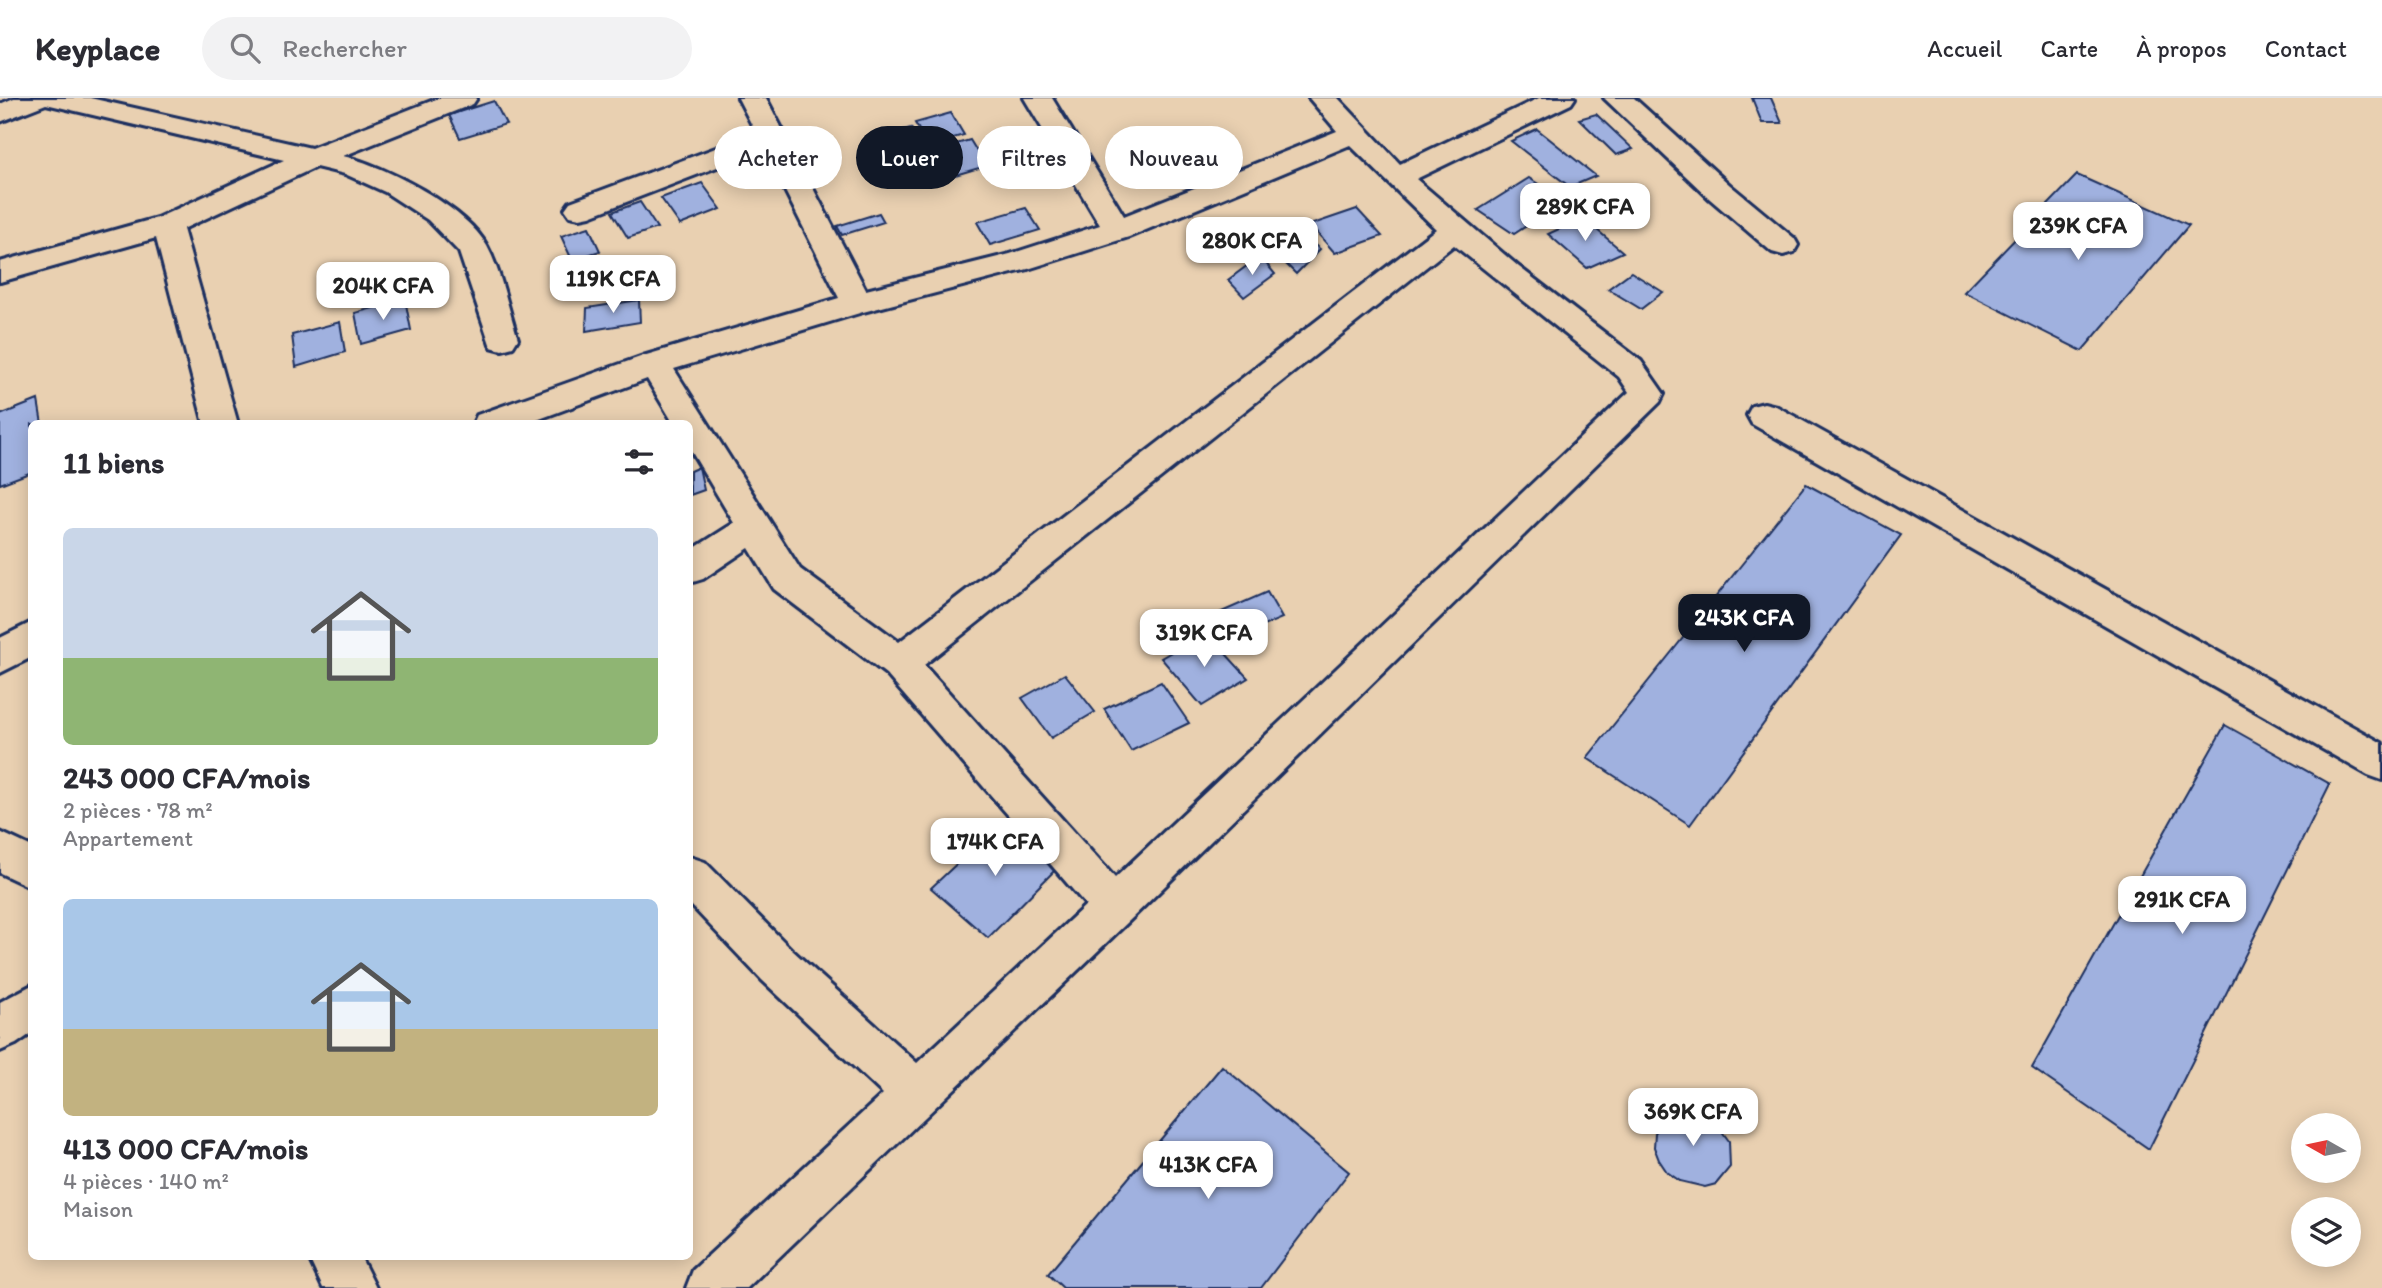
<!DOCTYPE html>
<html lang="fr">
<head>
<meta charset="utf-8">
<style>
  body { margin:0; font-family:Itim,sans-serif; background:#f2f2f3; color:#2b2b33; height:100vh; display:flex; flex-direction:column; font-size:26px; white-space:nowrap }
  * { box-sizing:border-box; margin:0 }
  p { font-size:23px; color:#7c7c81 }
  .icon { flex:none; width:38px; height:38px; fill:none; stroke:currentColor; stroke-width:2; stroke-linecap:round; stroke-linejoin:round }
  .map { position:relative; flex:1; overflow:hidden }
  .sheet { position:absolute; left:28px; top:322px; width:665px; height:840px; display:flex; flex-direction:column; background:#fff; border-radius:10px; box-shadow:0 4px 18px #0003 }
  .sheet>* { flex:none }
  .top-card { position:absolute; left:714px; top:28px; width:665px; height:63px; display:flex; gap:14px }
  .needle { width:46px; rotate:279deg }
  .buttons { position:absolute; left:2291px; top:1015px; display:grid; gap:14px }
  .buttons a { display:grid; place-items:center; width:70px; height:70px; border-radius:50%; background:#fff; box-shadow:0 4px 18px #0003; font-size:35px }
  .price { position:absolute; translate:-50% -60px; padding:0 16px; border-radius:14px; background:#fff; color:#222; font-size:23px; line-height:46px; filter:drop-shadow(0 2px 4px #0008) }
  .price::after { content:''; position:absolute; left:50%; top:42px; width:21px; height:16px; margin-left:-10px; background:inherit; clip-path:polygon(0 0,100% 0,50% 100%) }
  .price.current { background:#111827; color:#fff }
  ul { padding:0; list-style:none }
  li { display:grid; align-content:center; gap:14px; height:371px; padding:0 35px }
  li span { display:grid; place-items:center; height:217px; border-radius:10px; color:#555 }
  li>.icon { margin-inline-start:auto }
  span .icon { width:126px; height:126px; fill:#fffc; stroke-width:1 }
  li b { font-size:30px }
  h2 { display:flex; justify-content:space-between; align-items:center; height:84px; padding:0 35px; font-size:30px }
  .chip { padding:0 24px; border-radius:32px; background:#fff; box-shadow:0 4px 18px #0003; font-size:24px; line-height:63px }
  .chip.current { background:#111827; color:#fff }
  header { display:flex; align-items:center; gap:42px; box-sizing:border-box; height:98px; padding:0 35px; background:#fff; border-bottom:2px solid #e1e1e2 }
  header strong { font-size:33px }
  nav { display:flex; gap:38px; margin-inline-start:auto; font-size:24px }
  .search { width:490px; height:63px; background:#f2f2f3; display:flex; align-items:center; gap:18px; box-sizing:border-box; padding:0 24px; border-radius:38px; color:#7c7c81; font-size:26px }
  .map>svg:first-child { display:block }
  .building { fill:#a0b1df; stroke:#1b2f5e; stroke-width:2 }
  .lines { fill:none; stroke-linecap:round; stroke-linejoin:round }
  .minor-casing { stroke:#1b2f5e; stroke-width:6 }
  .minor { fill:#e9d0b1; fill-rule:evenodd }
</style>
</head>
<body>
<header>
<strong>Keyplace</strong>
<div class="search"><svg class="icon" aria-label="search" viewBox="0 0 24 24"><circle cx="10" cy="10" r="6"/><path d="M15 15l6 6"/></svg>Rechercher</div>
<nav><a>Accueil</a><a>Carte</a><a>À propos</a><a>Contact</a></nav>
</header>
<div class="map">
<svg width="2382" height="1190" viewBox="0 0 2382 1190">
  <rect width="100%" height="100%" fill="#e9d0b1"/>
  <filter id="ink" filterUnits="userSpaceOnUse"><feTurbulence type="fractalNoise" baseFrequency=".0143" numOctaves="2"/><feDisplacementMap in="SourceGraphic" scale="14" xChannelSelector="R" yChannelSelector="G"/><feConvolveMatrix kernelMatrix="1 2 1 2 8 2 1 2 1" color-interpolation-filters="sRGB"/></filter>
  <g filter="url(#ink)">
    <!-- building -->
    <g class="building">
      <polygon points="1752,0 1771,0 1782,25 1762,25"/>
      <polygon points="494,3 506,26 460,40 449,17"/>
      <polygon points="951,15 964,37 928,47 915,25"/>
      <polygon points="1596,16 1633,51 1616,57 1579,21"/>
      <polygon points="911,30 929,61 887,73 870,41"/>
      <polygon points="1537,31 1596,78 1570,89 1511,43"/>
      <polygon points="970,42 986,68 945,80 929,54"/>
      <polygon points="2077,77 2189,127 2082,253 1964,194"/>
      <polygon points="1529,80 1565,103 1514,136 1478,112"/>
      <polygon points="702,85 721,111 680,127 661,100"/>
      <polygon points="640,104 657,130 628,140 612,114"/>
      <polygon points="1026,110 1040,132 990,147 977,124"/>
      <polygon points="1357,111 1382,138 1335,155 1310,127"/>
      <polygon points="879,115 884,124 842,137 837,128"/>
      <polygon points="1583,120 1623,154 1587,170 1548,136"/>
      <polygon points="589,129 600,153 572,162 561,138"/>
      <polygon points="1295,132 1320,151 1296,176 1273,153"/>
      <polygon points="1260,158 1275,176 1244,199 1228,182"/>
      <polygon points="1631,174 1663,194 1641,211 1608,191"/>
      <polygon points="405,201 411,232 361,246 355,215"/>
      <polygon points="639,202 640,224 586,233 587,210"/>
      <polygon points="340,224 345,254 296,269 292,237"/>
      <polygon points="38,302 42,326 32,326 32,374 0,386 0,317"/>
      <polygon points="699,369 704,392 690,397 690,373"/>
      <polygon points="1806,386 1901,437 1690,727 1587,660"/>
      <polygon points="1267,494 1282,520 1228,543 1217,516"/>
      <polygon points="1206,534 1248,580 1202,608 1161,560"/>
      <polygon points="1065,576 1095,614 1051,640 1022,600"/>
      <polygon points="1161,584 1189,625 1131,653 1104,611"/>
      <polygon points="2225,627 2330,686 2149,1051 2032,970"/>
      <polygon points="1003,722 1059,768 988,840 931,790"/>
      <polygon points="1222,968 1349,1074 1261,1190 1063,1190 1048,1176"/>
      <polygon points="1678,1012 1701,1015 1713,1021 1729,1043 1730,1069 1716,1086 1705,1089 1680,1083 1667,1074 1659,1062 1654,1049 1655,1035 1667,1016"/>
    </g>
    <g class="lines">
      <defs>
        <g id="minor">
          <path d="M14,0H90L311,50L439,0H477L473,6L343,58C384,67 467,110 487,148C502,176 508,211 518,241L513,249L502,252L491,249L459,154L428,122L385,94L345,76L316,69L183,131L238,326H204L156,140L0,184V164L157,120L284,62L46,6L0,24V6Z"/>
          <path d="M738,0H766L866,192L1010,156L1100,127L1024,0H1052L1124,118L1337,33L1309,0H1338L1400,66L1539,0H1575L1571,6L1416,81L1519,169L1641,263L1664,296L1660,304L1129,823L747,1190H686L693,1172L883,996L762,882L690,806V759L705,764L792,852L917,965L1086,807L886,576L774,491L749,450L703,481L690,485V453L734,425L690,351V326H674L647,281L526,326H473L477,317L643,258L839,200L764,51L590,118L580,120L570,118L565,111L570,104L756,35ZM1350,47L1436,131L899,544L800,471L674,271L863,214L1028,171L1129,139ZM1454,147L1619,279L1629,294L1115,780L924,567Z"/>
          <polygon points="1604,0 1634,0 1730,87 1794,140 1798,147 1794,154 1783,157 1772,154 1710,101"/>
          <polygon points="1764,305 1776,308 2382,645 2382,682 2368,677 1752,326 1747,317 1752,308"/>
          <polygon points="32,524 32,559 0,575 0,540"/>
          <polygon points="0,734 32,749 32,790 0,775"/>
          <polygon points="32,887 32,935 16,946 0,953 0,904"/>
          <polygon points="308,1158 360,1158 376,1190 323,1190"/>
        </g>
      </defs>
      <!-- minor casing -->
      <use href="#minor" class="minor-casing"/>
      <!-- minor -->
      <use href="#minor" class="minor"/>
    </g>
  </g>
</svg>
<div class="buttons">
<a><svg class="needle" viewBox="-14 -14 28 28"><path d="M0-13l5 13h-10z" fill="#e53935"/><path d="M0 13l5-13h-10z" fill="#7c7c81"/></svg></a>
<a><svg class="icon" aria-label="layers" viewBox="0 0 24 24"><path d="M12 4l9 5-9 5-9-5zM3 14l9 5 9-5"/></svg></a>
</div>
<b class="price" style="left:1585px;top:145px">289K CFA</b>
<b class="price" style="left:2078px;top:164px">239K CFA</b>
<b class="price" style="left:1252px;top:179px">280K CFA</b>
<b class="price" style="left:613px;top:217px">119K CFA</b>
<b class="price" style="left:383px;top:224px">204K CFA</b>
<b class="price current" style="left:1744px;top:556px">243K CFA</b>
<b class="price" style="left:1204px;top:571px">319K CFA</b>
<b class="price" style="left:995px;top:780px">174K CFA</b>
<b class="price" style="left:2182px;top:838px">291K CFA</b>
<b class="price" style="left:1693px;top:1050px">369K CFA</b>
<b class="price" style="left:1208px;top:1103px">413K CFA</b>
<div class="top-card">
<a class="chip">Acheter</a>
<a class="chip current">Louer</a>
<a class="chip">Filtres</a>
<a class="chip">Nouveau</a>
</div>
<section class="sheet">
<h2>11 biens<svg class="icon" aria-label="filters" viewBox="0 0 24 24"><path d="M4 7h16M4 17h16"/><circle cx="9" cy="7" r="2"/><circle cx="15" cy="17" r="2"/></svg></h2>
<ul>
<li><span style="background:linear-gradient(#c9d6e8 60%,#8fb573 0)"><svg class="icon" aria-label="home" viewBox="0 0 24 24"><path d="M3 11l9-7 9 7M6 9v11h12V9"/></svg></span><div><b>243 000 CFA/mois</b><p>2 pièces · 78 m²</p><p>Appartement</p></div></li>
<li><span style="background:linear-gradient(#a9c7e8 60%,#c2b280 0)"><svg class="icon" aria-label="home" viewBox="0 0 24 24"><path d="M3 11l9-7 9 7M6 9v11h12V9"/></svg></span><div><b>413 000 CFA/mois</b><p>4 pièces · 140 m²</p><p>Maison</p></div></li>
</ul>
</section>
</div>
</body>
</html>
